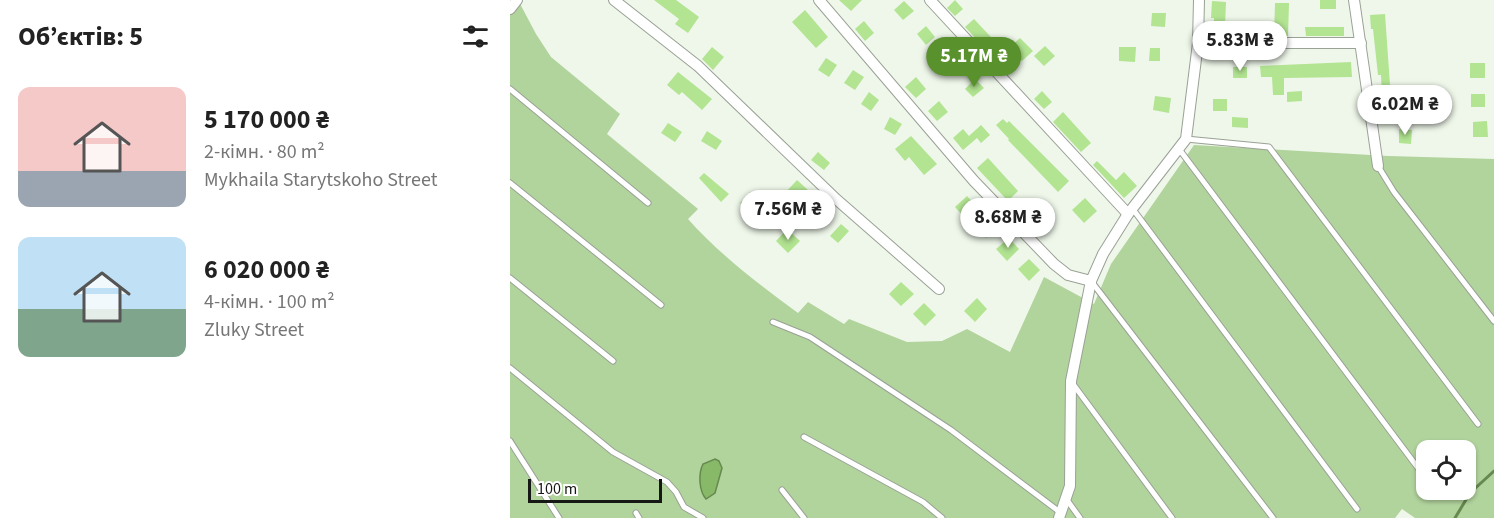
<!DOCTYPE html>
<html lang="uk">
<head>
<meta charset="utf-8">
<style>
  body { margin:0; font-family:"Source Sans 3",sans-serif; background:#f2f2f2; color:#222; height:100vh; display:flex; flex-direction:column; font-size:22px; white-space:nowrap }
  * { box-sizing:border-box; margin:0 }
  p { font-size:20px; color:#767676 }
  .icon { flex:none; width:33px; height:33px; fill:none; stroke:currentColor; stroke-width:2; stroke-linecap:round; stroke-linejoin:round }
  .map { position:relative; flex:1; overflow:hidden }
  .sheet { display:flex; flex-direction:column; background:#fff; width:510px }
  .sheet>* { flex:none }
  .fabs { position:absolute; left:906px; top:440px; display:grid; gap:12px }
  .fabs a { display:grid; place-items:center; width:60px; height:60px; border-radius:12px; background:#fff; box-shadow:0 2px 4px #0004; font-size:30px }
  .scale { position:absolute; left:18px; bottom:15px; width:134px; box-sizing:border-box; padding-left:6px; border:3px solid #151814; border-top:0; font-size:16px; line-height:21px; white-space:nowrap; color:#151814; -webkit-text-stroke:4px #fff; paint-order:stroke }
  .price { position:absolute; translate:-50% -51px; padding:0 14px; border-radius:21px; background:#fff; color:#222; font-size:20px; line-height:39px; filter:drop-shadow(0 2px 3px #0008) }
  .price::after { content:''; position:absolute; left:50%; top:36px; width:18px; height:14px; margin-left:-9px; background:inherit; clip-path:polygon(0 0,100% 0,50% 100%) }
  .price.current { background:#59912d; color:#fff }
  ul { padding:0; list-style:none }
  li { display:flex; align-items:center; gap:18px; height:150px; padding:0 18px }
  li span { display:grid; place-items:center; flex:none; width:168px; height:120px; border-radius:12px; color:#555 }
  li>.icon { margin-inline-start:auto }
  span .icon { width:72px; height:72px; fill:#fffc; stroke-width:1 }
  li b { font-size:26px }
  h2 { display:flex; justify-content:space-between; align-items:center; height:72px; padding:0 18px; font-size:26px }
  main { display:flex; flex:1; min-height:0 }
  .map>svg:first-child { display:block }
  .green { fill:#b1d39c; fill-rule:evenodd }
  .water { fill:#88b968; stroke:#66894f; stroke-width:1.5 }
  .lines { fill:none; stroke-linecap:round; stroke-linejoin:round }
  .stream { stroke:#66894f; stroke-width:3 }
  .building { fill:#b2e492 }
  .lane-casing { stroke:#9aa196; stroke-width:7 }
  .street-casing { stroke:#9aa196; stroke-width:12 }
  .lane { stroke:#fff; stroke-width:5 }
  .street { stroke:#fff; stroke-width:10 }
</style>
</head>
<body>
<main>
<section class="sheet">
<h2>Об’єктів: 5<svg class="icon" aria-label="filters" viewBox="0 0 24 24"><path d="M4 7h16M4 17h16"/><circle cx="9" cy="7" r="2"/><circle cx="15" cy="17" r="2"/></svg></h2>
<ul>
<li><span style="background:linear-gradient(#f6c9c9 70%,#9aa5b1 0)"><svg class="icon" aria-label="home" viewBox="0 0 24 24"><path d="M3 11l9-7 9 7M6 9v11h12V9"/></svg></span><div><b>5 170 000 ₴</b><p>2-кімн. · 80 m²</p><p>Mykhaila Starytskoho Street</p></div></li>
<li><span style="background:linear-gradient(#bfe0f5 60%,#7fa58c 0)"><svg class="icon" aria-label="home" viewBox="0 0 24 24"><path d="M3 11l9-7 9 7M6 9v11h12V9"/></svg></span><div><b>6 020 000 ₴</b><p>4-кімн. · 100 m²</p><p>Zluky Street</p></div></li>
</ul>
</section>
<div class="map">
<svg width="984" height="518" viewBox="0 0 984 518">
  <rect width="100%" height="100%" fill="#eff7ea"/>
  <!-- green -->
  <path class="green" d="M0,0H8L26,34L41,57L110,114L97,134L188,209L178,219C210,255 250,285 288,313L298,302L334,324L339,319L397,342L432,341L457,329L500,352L534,277L584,304L601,264L684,145L878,156L984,159V518H905L892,509L885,518H0ZM916,450H956V489H916Z"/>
  <!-- water -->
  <path class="water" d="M205,459L209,461L212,468L205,493L196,499C189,491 188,474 193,464Z"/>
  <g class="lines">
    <!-- stream -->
    <polyline class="stream" points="945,518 960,493 984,471"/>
  </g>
  <!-- building -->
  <g class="building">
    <polygon points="144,0 166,0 189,17 178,33 165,24 169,19"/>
    <polygon points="329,0 352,0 341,11"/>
    <polygon points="445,0 453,9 445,16 437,8"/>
    <rect x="810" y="0" width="16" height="9"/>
    <polygon points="394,1 404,11 393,20 384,10"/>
    <polygon points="702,1 716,2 715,27 718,27 718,36 704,36 704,18 701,18"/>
    <polygon points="765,3 779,3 778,36 764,36"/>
    <polygon points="295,10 318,37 306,48 282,22"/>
    <polygon points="642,13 656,13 655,27 641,26"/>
    <polygon points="875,14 880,85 883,85 885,120 873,120 871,75 868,75 863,29 861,29 860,15"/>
    <polygon points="464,19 495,52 486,60 455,27"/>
    <polygon points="354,21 364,33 355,41 345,29"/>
    <polygon points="416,26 425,37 416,45 407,34"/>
    <polygon points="795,27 834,27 834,36 796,36"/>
    <polygon points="510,38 523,51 512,61 500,47"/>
    <polygon points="535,46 545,56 534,66 524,56"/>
    <polygon points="202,47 214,57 203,70 192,59"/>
    <polygon points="609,47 626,47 625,62 609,61"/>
    <polygon points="640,48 650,48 650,61 639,61"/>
    <polygon points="316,58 327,65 319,77 308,70"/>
    <polygon points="841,62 842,77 774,78 774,95 763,95 762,77 751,77 750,66"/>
    <rect x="960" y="63" width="15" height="15"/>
    <rect x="723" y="67" width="14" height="11"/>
    <polygon points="343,70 354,77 345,90 334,83"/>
    <polygon points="168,72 202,99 192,110 172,92 169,95 157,85"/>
    <polygon points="406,77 416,89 406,98 395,87"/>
    <polygon points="465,79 474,88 463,97 455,89"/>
    <polygon points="532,91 542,102 534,109 524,99"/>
    <polygon points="792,91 792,101 777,102 777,92"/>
    <polygon points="359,92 369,100 361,111 351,104"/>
    <rect x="961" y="94" width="14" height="13"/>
    <polygon points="645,96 661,98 659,113 643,110"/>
    <rect x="703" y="99" width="14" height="12"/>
    <polygon points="429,101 438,112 427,121 418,111"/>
    <polygon points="553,112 581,143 571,152 543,122"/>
    <polygon points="380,117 392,124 385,135 374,129"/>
    <polygon points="722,117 738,118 738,128 722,127"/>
    <polygon points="493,119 497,123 499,121 559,181 548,192 498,140 499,139 486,125"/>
    <polygon points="977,121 978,137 963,137 963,122"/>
    <polygon points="158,123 172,132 165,142 151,133"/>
    <polygon points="471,125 480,135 471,143 467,138 453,150 443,138 453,129 459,136"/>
    <polygon points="889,129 902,130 901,144 889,143"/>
    <polygon points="197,131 212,141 206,150 191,141"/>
    <polygon points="401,136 427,164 414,175 399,157 395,161 385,149"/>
    <polygon points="308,152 320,163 314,170 301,160"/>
    <polygon points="478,158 508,191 498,201 467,168"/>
    <polygon points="587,161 606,180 614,172 627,186 614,198 583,165"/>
    <polygon points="194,173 219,194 211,202 189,178"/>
    <polygon points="287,180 298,190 296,193 320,215 312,224 276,192"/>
    <polygon points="240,192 253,205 243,215 230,203"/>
    <polygon points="457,196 465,205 453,216 445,207"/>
    <polygon points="575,198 587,211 574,223 562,210"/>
    <polygon points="522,203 531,213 521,223 511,213"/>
    <polygon points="475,218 485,229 476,238 466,226"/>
    <polygon points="331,224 339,231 328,243 320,236"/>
    <polygon points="277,229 290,241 278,253 266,241"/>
    <polygon points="499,238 509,249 497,261 486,249"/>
    <polygon points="519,259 530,270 519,281 508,269"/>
    <polygon points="391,282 404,294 391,306 379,294"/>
    <polygon points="467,298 477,309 465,322 454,311"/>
    <polygon points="414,303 426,315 415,326 403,314"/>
  </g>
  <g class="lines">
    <defs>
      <g id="lane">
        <polyline points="0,89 138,203"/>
        <polyline points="676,139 759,147 968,424"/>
        <polyline points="669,149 911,472"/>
        <polyline points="868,166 884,192 984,321"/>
        <polyline points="0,183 151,305"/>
        <polyline points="622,208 847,509"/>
        <polyline points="0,278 103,361"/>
        <polyline points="581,281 763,518"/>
        <polyline points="263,322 300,337 441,430 551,513"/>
        <polyline points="0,368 103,452 157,482 166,492 174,507 193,518"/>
        <polyline points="563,384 662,518"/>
        <polyline points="294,437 413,502 432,518"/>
        <polyline points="0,441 49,518"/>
        <polyline points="272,490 294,518"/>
        <polyline points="557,500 570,518"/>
        <polyline points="126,513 129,518"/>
      </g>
      <g id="street">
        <polyline points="104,0 188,66 326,199 429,289"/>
        <polyline points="309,0 464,181 544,264 558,275 581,281"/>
        <polyline points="420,0 618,214"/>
        <polyline points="844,0 868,166"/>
        <polyline points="0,9 7,0"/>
        <polyline points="688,43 851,43"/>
        <polyline points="549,518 560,486 561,381 581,281 593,254 618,214 676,139 688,43 689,0"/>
      </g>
    </defs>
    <!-- lane casing -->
    <use href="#lane" class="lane-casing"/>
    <!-- street casing -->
    <use href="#street" class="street-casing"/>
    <!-- lane -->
    <use href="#lane" class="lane"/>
    <!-- street -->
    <use href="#street" class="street"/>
  </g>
</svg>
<div class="fabs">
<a><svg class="icon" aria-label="locate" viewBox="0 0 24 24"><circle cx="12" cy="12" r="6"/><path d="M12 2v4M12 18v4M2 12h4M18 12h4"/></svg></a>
</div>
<div class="scale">100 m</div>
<b class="price" style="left:730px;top:72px">5.83M ₴</b>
<b class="price current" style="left:464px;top:88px">5.17M ₴</b>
<b class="price" style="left:895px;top:136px">6.02M ₴</b>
<b class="price" style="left:278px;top:241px">7.56M ₴</b>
<b class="price" style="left:498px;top:249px">8.68M ₴</b>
</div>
</main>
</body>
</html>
